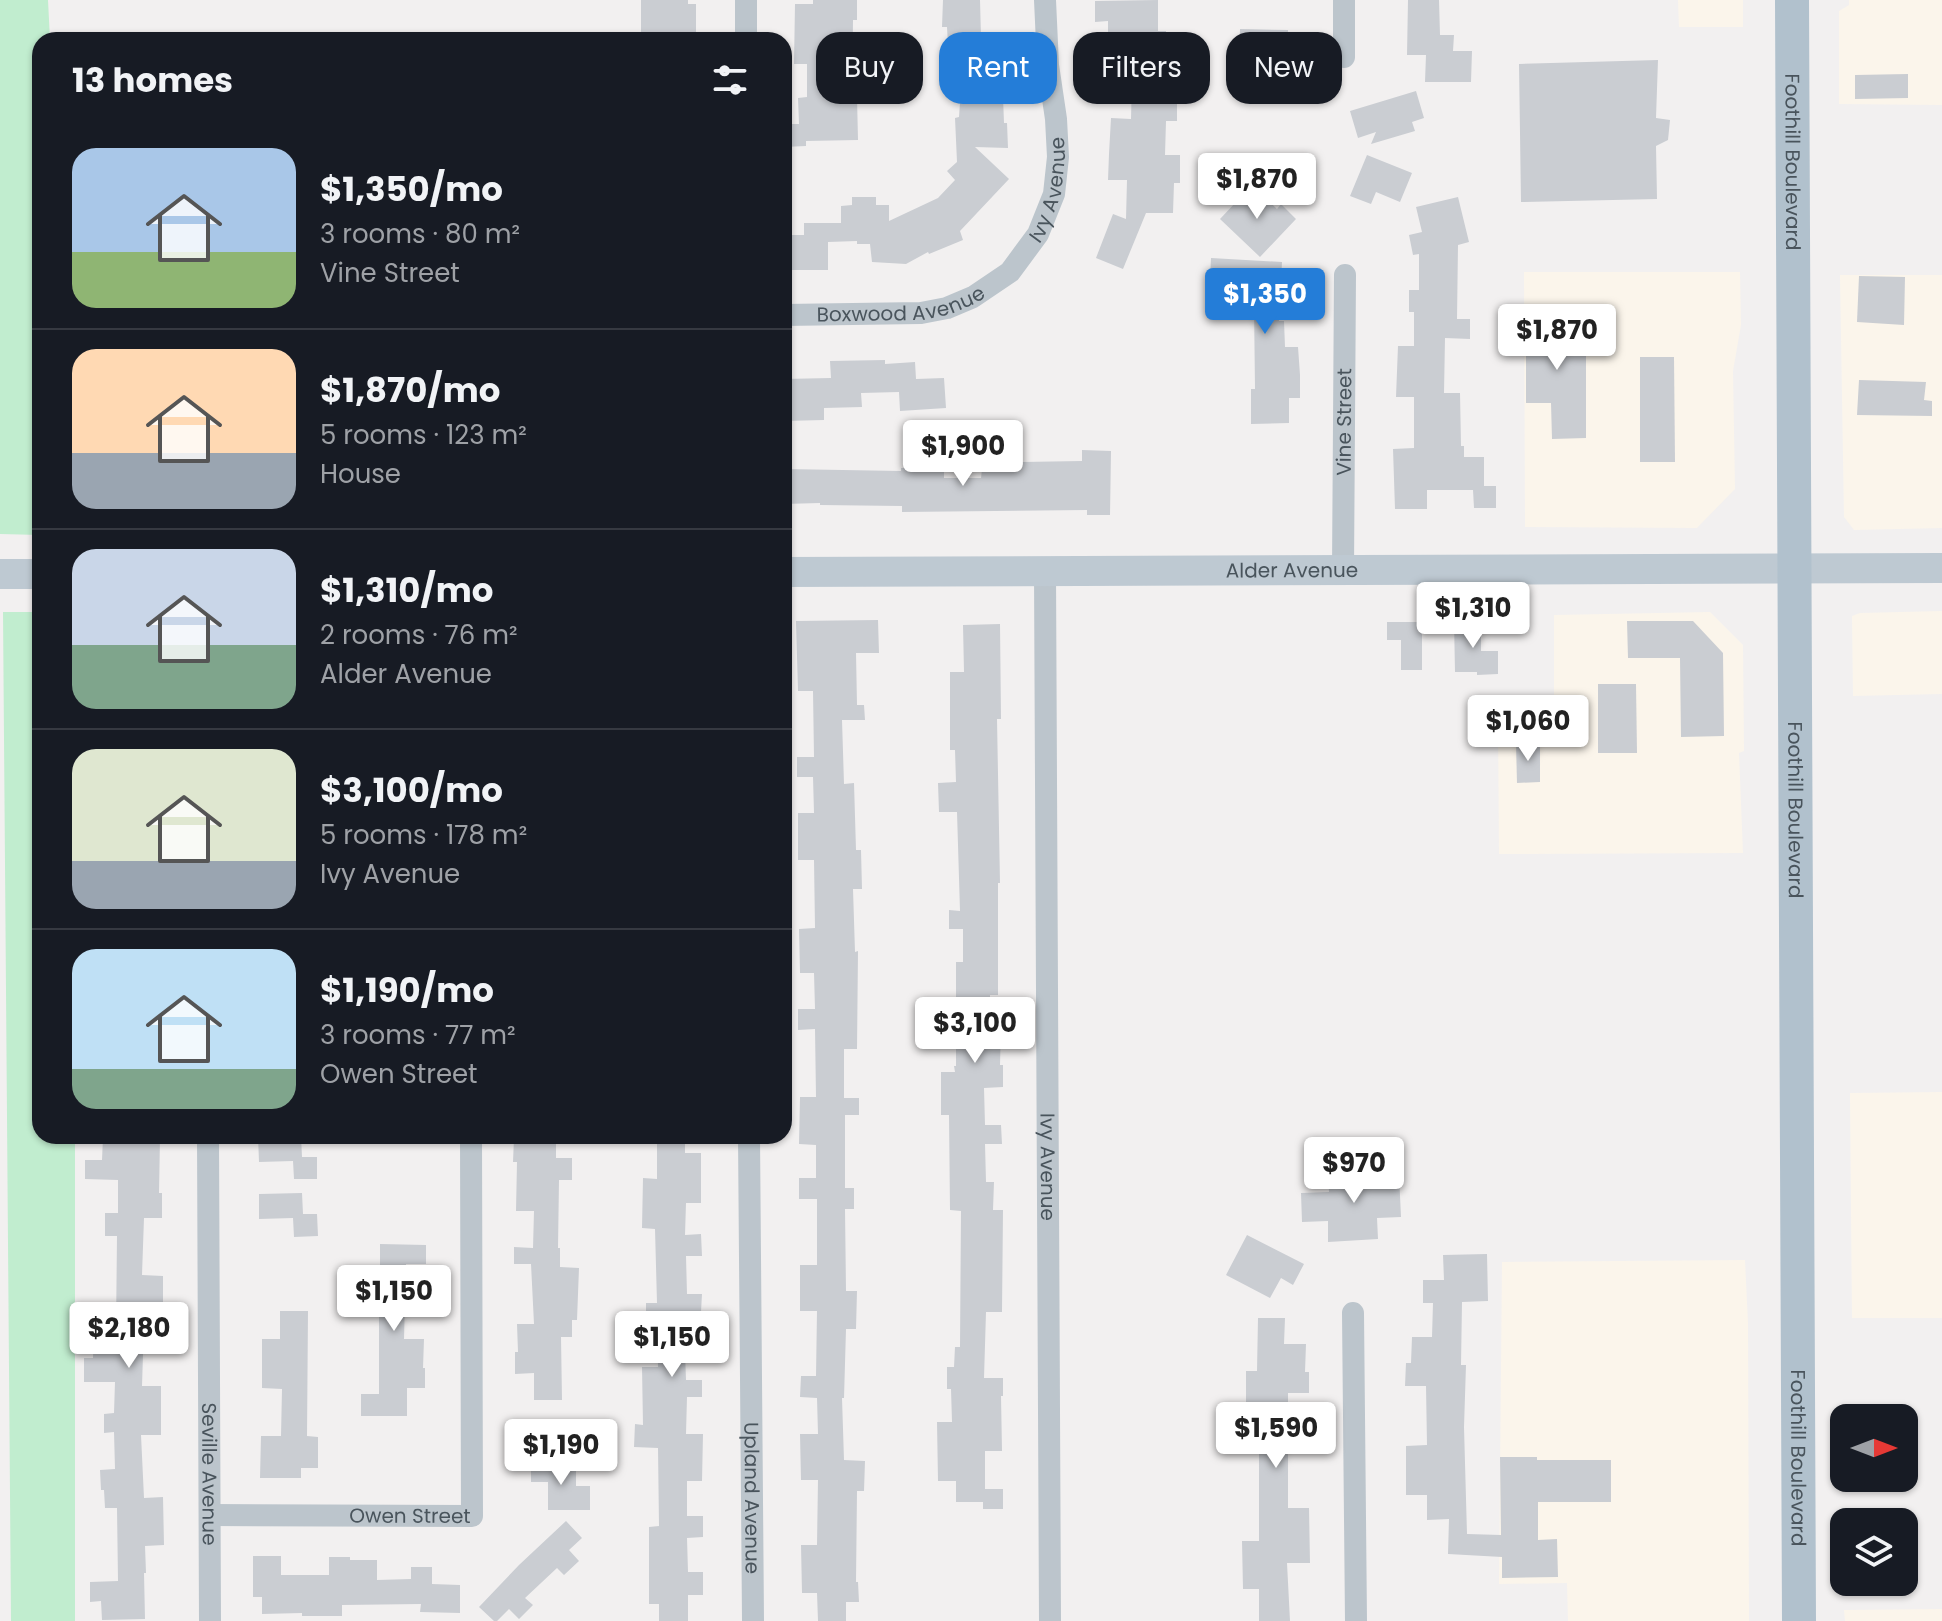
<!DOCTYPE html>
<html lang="en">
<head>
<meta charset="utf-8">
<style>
  body { margin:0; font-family:Poppins,sans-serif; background:#20242c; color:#f1f3f6; height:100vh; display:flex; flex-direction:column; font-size:30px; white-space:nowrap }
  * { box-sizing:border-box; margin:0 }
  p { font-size:26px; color:#9ea1a6 }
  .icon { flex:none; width:44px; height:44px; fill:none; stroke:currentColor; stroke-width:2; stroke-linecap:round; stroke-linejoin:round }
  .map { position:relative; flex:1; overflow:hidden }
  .sheet { position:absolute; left:32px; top:32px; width:760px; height:1112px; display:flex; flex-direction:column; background:#171b24; border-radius:24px; box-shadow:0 2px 6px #0004 }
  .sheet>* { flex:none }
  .hud { position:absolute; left:816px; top:32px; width:760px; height:72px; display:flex; gap:16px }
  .needle { width:52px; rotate:90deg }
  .fabs { position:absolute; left:1830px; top:1404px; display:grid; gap:16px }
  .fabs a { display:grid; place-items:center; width:88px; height:88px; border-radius:16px; background:#171b24; box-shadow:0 2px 6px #0004; font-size:40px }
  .price { position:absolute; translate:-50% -68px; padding:0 18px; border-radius:8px; background:#fff; color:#222; font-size:26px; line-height:52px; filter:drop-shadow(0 2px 4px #0008) }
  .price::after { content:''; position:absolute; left:50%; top:48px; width:24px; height:18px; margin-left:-12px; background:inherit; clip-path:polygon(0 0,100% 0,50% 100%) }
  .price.on { background:#247dd8; color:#fff }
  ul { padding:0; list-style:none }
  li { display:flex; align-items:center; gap:24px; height:200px; padding:0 40px }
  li+li { border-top:2px solid #363941 }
  li span { display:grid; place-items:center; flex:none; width:224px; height:160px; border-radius:24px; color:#555 }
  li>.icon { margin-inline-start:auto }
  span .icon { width:96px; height:96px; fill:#fffc; stroke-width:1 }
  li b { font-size:34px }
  h2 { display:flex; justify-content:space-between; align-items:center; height:96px; padding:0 40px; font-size:34px }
  .chip { padding:0 28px; border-radius:24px; background:#171b24; box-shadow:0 2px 6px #0004; font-size:28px; line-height:72px }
  .chip.on { background:#247dd8; color:#fff }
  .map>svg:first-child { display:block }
  .commercial { fill:#fbf5eb }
  .green { fill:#c1edcf }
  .building { fill:#cacdd2 }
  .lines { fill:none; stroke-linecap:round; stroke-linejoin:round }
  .minor { stroke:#bcc5cc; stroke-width:22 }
  .secondary { stroke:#bec9d2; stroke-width:30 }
  .primary { stroke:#b1c1cd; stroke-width:34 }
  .labels { text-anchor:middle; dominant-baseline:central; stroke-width:6; stroke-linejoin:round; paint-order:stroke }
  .street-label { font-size:20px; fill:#49545c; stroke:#fff }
</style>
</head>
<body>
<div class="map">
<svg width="1942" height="1621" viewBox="0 0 1942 1621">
  <rect width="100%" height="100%" fill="#f2f0f0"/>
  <!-- commercial -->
  <g class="commercial">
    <polygon points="1678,0 1743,0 1743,27 1679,27"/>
    <polygon points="1849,0 1942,0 1942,105 1839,104 1839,11 1849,5"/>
    <polygon points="1524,272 1740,272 1741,325 1733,371 1735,489 1697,528 1525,527"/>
    <polygon points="1840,275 1942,275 1942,528 1854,530 1844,517"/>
    <polygon points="1942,611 1942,694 1853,696 1852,616 1860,613"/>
    <polygon points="1710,612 1743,645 1744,751 1739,753 1743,853 1499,854 1498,719 1554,717 1554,615"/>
    <polygon points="1942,1092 1942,1318 1852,1318 1850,1093"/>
    <polygon points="1745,1260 1748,1323 1749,1621 1568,1621 1567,1583 1499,1584 1502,1262"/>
    <polygon points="1942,1609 1942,1621 1845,1621 1844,1610"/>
  </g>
  <!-- green -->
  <g class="green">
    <polygon points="0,0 48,0 50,40 40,40 40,535 0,534"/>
    <polygon points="3,612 40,612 40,1136 75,1136 75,1621 11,1621"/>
  </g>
  <!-- building -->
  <g class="building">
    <polygon points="641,0 688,0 688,4 696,4 696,40 641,40"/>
    <polygon points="813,0 857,0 857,20 853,20 852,97 857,97 858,140 806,141 806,146 784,147 784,124 799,124 798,98 807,97 807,64 794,64 795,4 813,4"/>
    <polygon points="943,0 980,0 981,38 1000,37 999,59 995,60 995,97 1003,97 1004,123 1007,123 1008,148 975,147 1009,179 960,231 963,240 929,254 928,252 906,264 872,262 870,244 857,244 857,241 828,242 828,270 784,270 784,235 804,235 804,223 841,223 841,206 852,205 852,197 876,197 876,205 889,205 889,221 938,198 955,180 947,171 957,162 955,118 959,117 961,89 958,89 958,62 949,63 947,27 942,27"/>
    <polygon points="1158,0 1158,31 1166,31 1166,61 1148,61 1148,95 1167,96 1167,103 1177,103 1177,121 1166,121 1165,155 1180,155 1180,183 1174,183 1173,213 1146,213 1123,269 1096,258 1113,214 1126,219 1127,180 1108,180 1109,154 1111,118 1131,119 1132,78 1101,79 1100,59 1108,59 1108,21 1095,22 1095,1"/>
    <polygon points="1408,0 1439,0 1440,35 1454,35 1453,51 1472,51 1471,82 1425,82 1426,55 1407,55"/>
    <polygon points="1240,29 1288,30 1287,52 1269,52 1268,79 1239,78"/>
    <polygon points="1658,60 1656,118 1670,120 1668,140 1656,146 1657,199 1521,202 1519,64"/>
    <polygon points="1908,74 1908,98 1855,99 1855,75"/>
    <polygon points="1416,91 1424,118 1412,122 1415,131 1371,144 1376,132 1358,138 1350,111"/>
    <polygon points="1367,155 1412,173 1400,202 1376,192 1371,204 1350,196"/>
    <polygon points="1252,185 1277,209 1281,204 1296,219 1260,257 1220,219"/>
    <polygon points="1458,197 1469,242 1458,245 1457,319 1470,319 1470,339 1445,338 1444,393 1460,393 1461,446 1464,446 1464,457 1484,457 1484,486 1496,486 1496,508 1474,508 1473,490 1427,490 1427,509 1395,509 1393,449 1414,448 1414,397 1396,397 1398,346 1414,346 1414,312 1409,312 1409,290 1419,290 1419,254 1413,255 1409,235 1422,232 1416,207"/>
    <polygon points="1211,258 1282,262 1279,321 1284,321 1285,347 1298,347 1300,375 1300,398 1289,398 1289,423 1251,424 1251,389 1255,389 1254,305 1236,304 1237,283 1210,281"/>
    <polygon points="1859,276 1905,277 1904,325 1857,322"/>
    <polygon points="1552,310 1552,325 1586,325 1586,438 1552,439 1551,403 1526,403 1526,311"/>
    <polygon points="1640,357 1674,357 1675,462 1640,462"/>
    <polygon points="885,360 885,364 915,362 916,379 944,378 946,408 900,411 899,392 861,393 862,407 824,408 824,420 784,421 784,379 831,378 830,361"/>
    <polygon points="1859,380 1926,382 1924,400 1932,401 1932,416 1857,415"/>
    <polygon points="1082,450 1111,451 1110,515 1087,515 1087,510 902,512 902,506 820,505 820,503 784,504 784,469 901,471 901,468 944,468 944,478 981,478 982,469 1022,469 1022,462 1082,461"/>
    <polygon points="878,620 879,653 856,653 857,705 864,705 865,720 842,720 844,784 854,783 856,850 861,850 862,889 853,889 855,952 858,951 857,1049 844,1049 844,1098 859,1098 859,1115 845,1115 845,1188 854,1188 854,1209 845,1209 846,1291 857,1291 856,1329 846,1329 844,1398 842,1398 844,1460 865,1461 864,1491 857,1491 856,1582 858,1582 859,1602 846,1602 846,1621 818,1621 817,1593 802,1593 801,1545 817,1545 818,1480 801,1480 800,1434 818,1434 817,1398 800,1397 801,1376 816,1376 817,1311 800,1311 800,1265 817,1265 817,1199 799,1199 799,1178 816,1178 816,1145 799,1144 800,1097 816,1097 815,1029 798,1030 798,1009 815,1009 814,973 800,973 799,929 815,928 814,860 798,860 798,813 814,813 813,777 797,777 797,757 814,757 813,691 798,691 796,621"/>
    <polygon points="1454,620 1481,620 1481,651 1498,651 1498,674 1477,675 1477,672 1455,672"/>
    <polygon points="1627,621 1693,621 1723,653 1724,736 1681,737 1680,658 1628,658"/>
    <polygon points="1387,622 1422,622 1422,670 1401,670 1401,640 1387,640"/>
    <polygon points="1000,624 1001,719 997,719 1000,883 998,883 998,995 990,995 990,1026 1001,1026 1000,1065 1003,1065 1003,1087 984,1088 985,1125 1001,1125 1002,1144 985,1144 986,1182 994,1182 993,1210 1003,1210 1002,1312 986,1312 984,1378 1003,1378 1003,1396 1001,1396 1002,1451 985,1451 985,1489 1003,1489 1003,1509 983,1509 983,1502 956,1502 956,1481 938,1481 937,1422 952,1422 951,1389 947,1389 947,1367 954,1367 955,1347 960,1347 961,1211 950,1210 949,1115 941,1115 941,1072 955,1072 954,1066 956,1066 956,962 963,962 963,929 949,929 949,910 960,911 957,812 939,812 938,783 956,782 955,750 950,750 950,672 964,672 963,625"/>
    <polygon points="1598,684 1636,684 1637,753 1598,753"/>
    <polygon points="1516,743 1540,743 1540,782 1517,783"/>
    <polygon points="258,1136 301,1136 302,1157 317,1157 317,1179 294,1179 293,1161 259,1162"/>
    <polygon points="657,1136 685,1136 685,1153 701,1153 701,1203 686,1203 685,1235 701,1234 702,1256 686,1256 687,1294 702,1294 701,1312 686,1312 685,1352 686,1380 702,1380 702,1397 687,1397 686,1434 703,1434 702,1481 687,1481 687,1516 703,1516 703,1537 687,1538 688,1572 703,1572 703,1595 688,1595 688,1621 659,1621 659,1604 649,1604 649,1527 659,1526 658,1448 634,1447 635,1424 643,1425 642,1367 658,1367 657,1320 646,1320 646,1303 657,1303 655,1229 642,1228 643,1178 657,1179"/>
    <polygon points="103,1137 160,1138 159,1193 162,1193 162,1218 144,1218 142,1275 163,1276 163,1324 144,1324 142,1386 161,1386 161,1435 141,1435 144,1498 163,1497 164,1545 145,1546 146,1573 144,1573 145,1619 102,1620 101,1601 90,1602 90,1582 118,1581 117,1508 105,1508 104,1490 101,1490 100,1470 115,1469 114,1432 104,1433 104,1414 114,1413 115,1382 84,1382 84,1358 93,1358 94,1328 116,1329 117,1236 105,1236 105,1213 118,1213 118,1180 85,1179 85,1160 102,1160"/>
    <polygon points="514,1138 556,1138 556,1158 572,1158 572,1180 559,1180 558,1248 560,1248 560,1267 579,1268 577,1320 572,1320 572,1337 561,1337 562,1400 534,1400 534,1373 515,1374 515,1352 518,1352 517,1324 534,1324 531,1264 514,1264 514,1247 533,1248 534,1211 516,1211 517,1162 513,1162"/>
    <polygon points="1328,1174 1399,1174 1401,1217 1377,1218 1378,1239 1328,1242 1328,1221 1302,1222 1301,1193 1329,1192"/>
    <polygon points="302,1193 303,1214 317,1214 318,1236 294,1237 293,1218 259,1219 259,1194"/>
    <polygon points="1247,1235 1304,1264 1293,1285 1281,1278 1270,1298 1226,1275"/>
    <polygon points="380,1244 426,1245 426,1264 406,1264 404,1339 424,1339 423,1368 425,1368 425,1388 407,1388 407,1416 361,1416 361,1394 379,1394 379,1291 360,1291 360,1270 380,1270"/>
    <polygon points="1487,1254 1488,1301 1462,1302 1461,1365 1466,1365 1464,1427 1467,1534 1501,1535 1500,1457 1537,1457 1537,1460 1611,1460 1611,1502 1538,1502 1538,1540 1557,1539 1558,1577 1502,1578 1502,1557 1448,1554 1449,1519 1427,1520 1427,1495 1406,1495 1406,1446 1427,1445 1426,1386 1405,1386 1406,1363 1411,1363 1412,1337 1432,1337 1433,1303 1423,1303 1423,1280 1444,1280 1443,1255"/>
    <polygon points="280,1311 308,1311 307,1436 318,1437 318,1468 301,1468 301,1478 260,1478 261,1436 281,1436 282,1389 262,1388 262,1339 280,1339"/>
    <polygon points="1258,1318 1285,1318 1284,1344 1306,1344 1305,1372 1309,1372 1309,1393 1288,1393 1288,1430 1310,1430 1309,1451 1288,1451 1288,1508 1309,1508 1310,1563 1287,1563 1290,1621 1259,1621 1259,1589 1243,1589 1242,1541 1259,1541 1259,1417 1246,1417 1246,1371 1257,1371"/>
    <polygon points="531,1461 552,1461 552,1470 576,1470 576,1486 590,1486 590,1510 548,1510 548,1482 531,1482"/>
    <polygon points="566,1521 582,1538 569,1550 579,1561 564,1575 557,1568 525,1598 533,1605 519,1619 509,1609 497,1621 494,1621 479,1607 519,1565"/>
    <polygon points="253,1556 281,1556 281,1575 329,1575 329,1557 350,1557 350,1560 377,1560 377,1580 411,1579 411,1567 432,1567 432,1584 460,1585 460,1613 420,1612 421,1604 342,1605 342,1616 302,1616 302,1613 262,1614 262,1597 253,1597"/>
  </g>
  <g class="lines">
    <!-- minor -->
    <g class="minor">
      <polyline points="1344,0 1344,57"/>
      <polyline points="746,40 746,0"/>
      <path id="s1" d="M784,315L921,313L947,308L973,297L1010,272L1038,234L1054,194L1058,157L1056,119L1048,65L1045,0"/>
      <path id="s2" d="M1343,570L1345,275"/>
      <path id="s3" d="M1045,571L1050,1621"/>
      <path id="s4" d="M208,1136L210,1621"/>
      <path id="s5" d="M749,1136L753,1621"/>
      <polyline points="1353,1313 1356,1621"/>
      <path id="s6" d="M210,1515L472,1516L471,1136"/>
    </g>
    <!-- secondary -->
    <g class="secondary">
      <path id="s7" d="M784,572L1942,568"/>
      <polyline points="0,574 40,574"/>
    </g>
    <!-- primary -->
    <path class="primary" id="s8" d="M1792,0L1799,1621"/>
  </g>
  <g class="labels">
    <!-- street labels -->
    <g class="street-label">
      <text stroke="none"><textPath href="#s8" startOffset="162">Foothill Boulevard</textPath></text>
      <text stroke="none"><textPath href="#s1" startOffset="330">Ivy Avenue</textPath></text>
      <text stroke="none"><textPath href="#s1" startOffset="118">Boxwood Avenue</textPath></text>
      <text stroke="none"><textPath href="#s2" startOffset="148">Vine Street</textPath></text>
      <text stroke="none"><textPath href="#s7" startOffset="508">Alder Avenue</textPath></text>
      <text stroke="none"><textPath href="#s8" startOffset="810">Foothill Boulevard</textPath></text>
      <text stroke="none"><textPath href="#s3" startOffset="596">Ivy Avenue</textPath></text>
      <text stroke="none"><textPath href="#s8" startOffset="1458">Foothill Boulevard</textPath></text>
      <text stroke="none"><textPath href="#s4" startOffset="338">Seville Avenue</textPath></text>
      <text stroke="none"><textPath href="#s5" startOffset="362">Upland Avenue</textPath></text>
      <text stroke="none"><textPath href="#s6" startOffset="200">Owen Street</textPath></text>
    </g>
  </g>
</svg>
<div class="fabs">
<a><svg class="needle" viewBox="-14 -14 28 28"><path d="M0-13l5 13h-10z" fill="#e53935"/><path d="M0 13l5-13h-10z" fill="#9ea1a6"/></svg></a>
<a><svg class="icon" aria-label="layers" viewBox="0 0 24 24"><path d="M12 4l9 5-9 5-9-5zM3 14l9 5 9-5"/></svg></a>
</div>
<b class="price" style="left:1257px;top:221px">$1,870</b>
<b class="price on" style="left:1265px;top:336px">$1,350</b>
<b class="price" style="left:1557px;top:372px">$1,870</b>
<b class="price" style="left:963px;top:488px">$1,900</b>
<b class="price" style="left:1473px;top:650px">$1,310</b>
<b class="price" style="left:1528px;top:763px">$1,060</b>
<b class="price" style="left:975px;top:1065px">$3,100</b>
<b class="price" style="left:1354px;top:1205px">$970</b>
<b class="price" style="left:394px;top:1333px">$1,150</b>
<b class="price" style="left:129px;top:1370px">$2,180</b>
<b class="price" style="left:672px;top:1379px">$1,150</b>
<b class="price" style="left:1276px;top:1470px">$1,590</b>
<b class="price" style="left:561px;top:1487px">$1,190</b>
<div class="hud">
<a class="chip">Buy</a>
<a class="chip on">Rent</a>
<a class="chip">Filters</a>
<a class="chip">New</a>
</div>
<section class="sheet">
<h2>13 homes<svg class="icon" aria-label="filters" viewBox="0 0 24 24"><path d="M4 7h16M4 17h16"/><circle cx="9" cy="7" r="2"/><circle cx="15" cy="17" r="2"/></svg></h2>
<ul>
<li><span style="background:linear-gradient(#a9c7e8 65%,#8fb573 0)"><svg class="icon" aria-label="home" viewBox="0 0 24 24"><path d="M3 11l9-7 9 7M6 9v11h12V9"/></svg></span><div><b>$1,350/mo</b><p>3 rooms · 80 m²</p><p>Vine Street</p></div></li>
<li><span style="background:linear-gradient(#ffd9b3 65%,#9aa5b1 0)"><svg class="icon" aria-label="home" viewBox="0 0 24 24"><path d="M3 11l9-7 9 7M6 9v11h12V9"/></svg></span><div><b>$1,870/mo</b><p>5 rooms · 123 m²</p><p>House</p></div></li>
<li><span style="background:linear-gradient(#c9d6e8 60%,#7fa58c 0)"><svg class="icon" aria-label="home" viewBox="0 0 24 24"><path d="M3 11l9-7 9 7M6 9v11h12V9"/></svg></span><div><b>$1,310/mo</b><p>2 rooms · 76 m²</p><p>Alder Avenue</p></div></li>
<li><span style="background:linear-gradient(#dfe7d0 70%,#9aa5b1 0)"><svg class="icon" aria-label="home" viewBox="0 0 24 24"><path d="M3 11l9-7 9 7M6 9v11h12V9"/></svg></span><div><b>$3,100/mo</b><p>5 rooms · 178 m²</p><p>Ivy Avenue</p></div></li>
<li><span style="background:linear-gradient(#bfe0f5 75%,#7fa58c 0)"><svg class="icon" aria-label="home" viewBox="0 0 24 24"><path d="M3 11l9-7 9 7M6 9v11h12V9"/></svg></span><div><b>$1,190/mo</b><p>3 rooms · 77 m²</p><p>Owen Street</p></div></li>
</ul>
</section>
</div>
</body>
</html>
